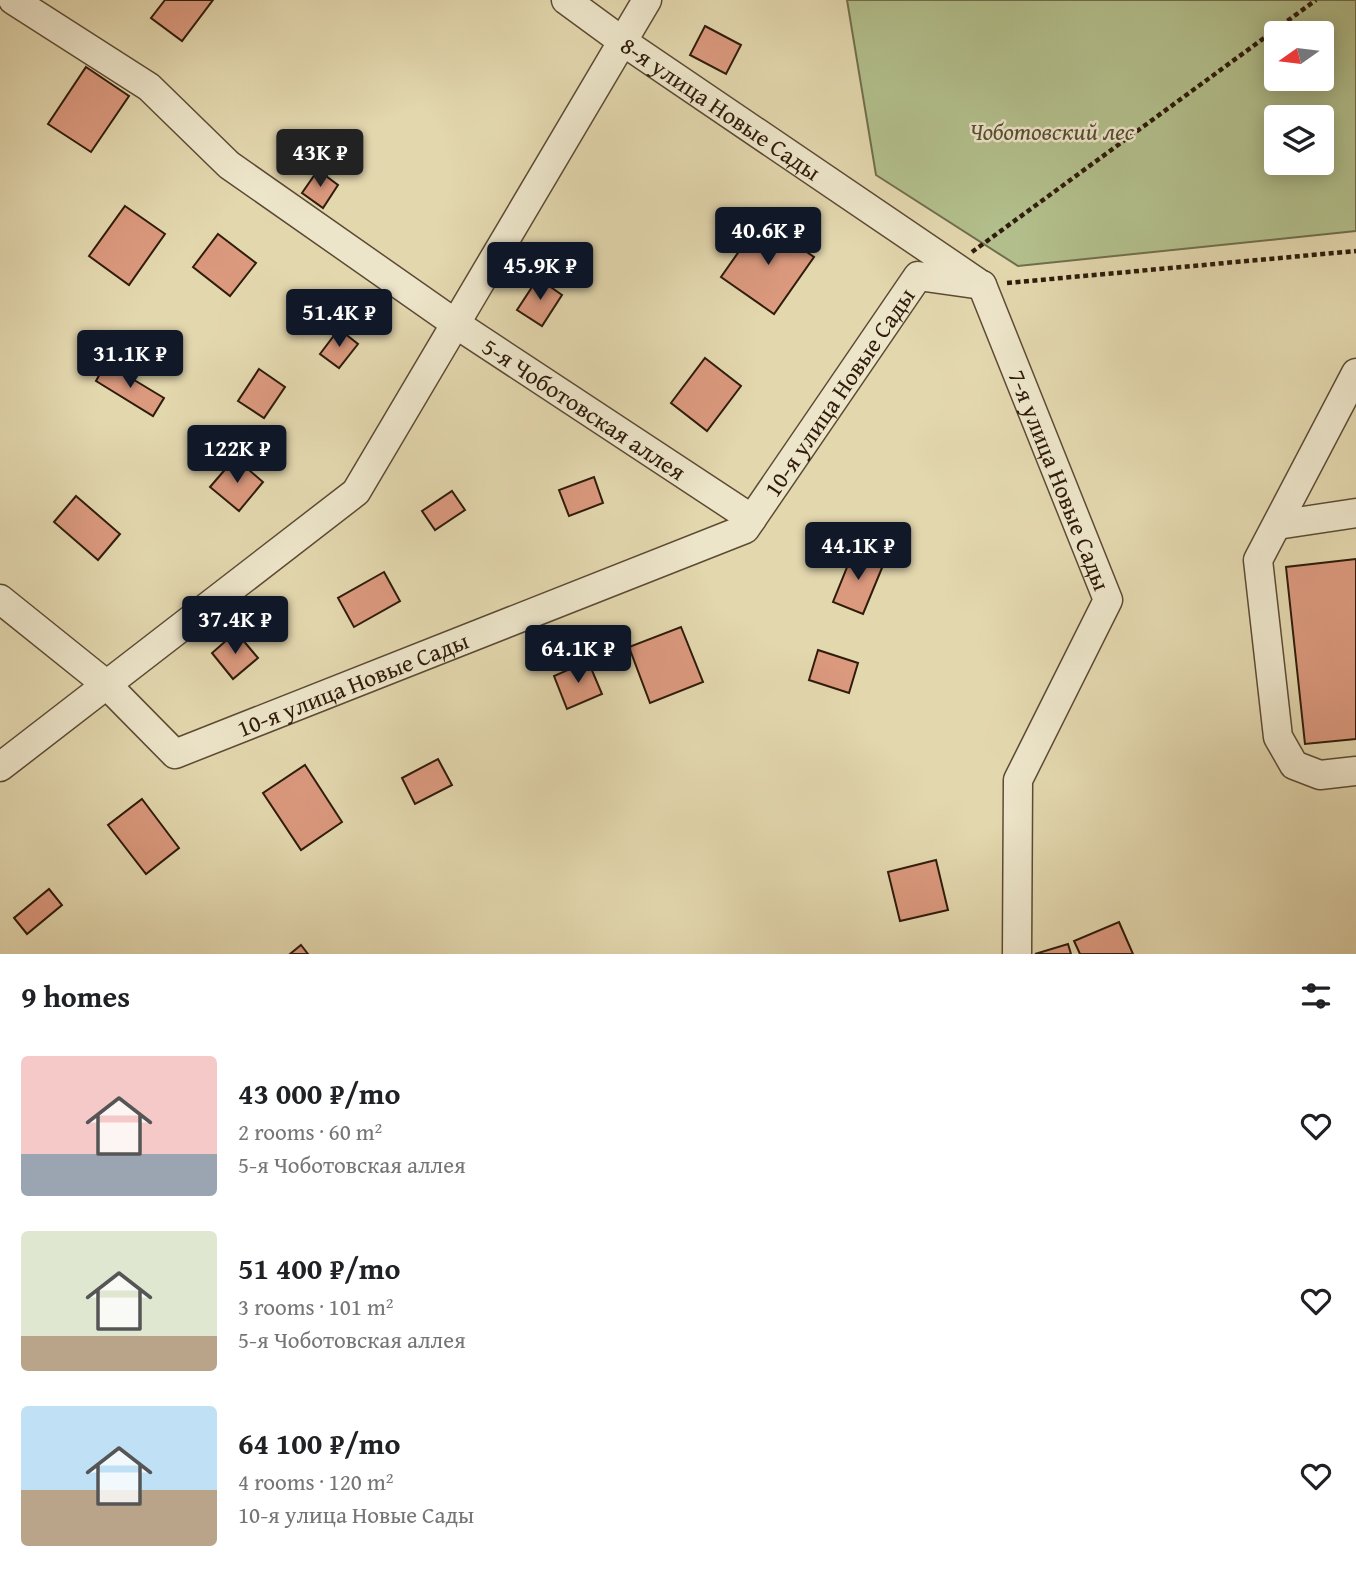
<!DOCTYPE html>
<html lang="en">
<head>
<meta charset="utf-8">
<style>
  body { margin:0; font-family:"Gentium Book Plus",serif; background:#f2f2f2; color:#202124; height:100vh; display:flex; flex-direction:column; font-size:26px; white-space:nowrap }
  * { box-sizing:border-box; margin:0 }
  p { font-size:23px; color:#757577 }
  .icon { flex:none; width:38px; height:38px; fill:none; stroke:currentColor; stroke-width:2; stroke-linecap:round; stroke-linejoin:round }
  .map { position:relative; height:954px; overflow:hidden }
  .drawer { display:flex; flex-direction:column; background:#fff; flex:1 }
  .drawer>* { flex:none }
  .needle { width:46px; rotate:256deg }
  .controls { position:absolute; left:1264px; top:21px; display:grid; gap:14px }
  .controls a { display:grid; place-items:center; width:70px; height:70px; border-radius:7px; background:#fff; box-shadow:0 4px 18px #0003; font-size:35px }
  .price { position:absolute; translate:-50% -60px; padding:0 16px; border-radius:7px; background:#111827; color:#fff; font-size:23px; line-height:46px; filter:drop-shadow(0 2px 4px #0008) }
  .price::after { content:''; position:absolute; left:50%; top:42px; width:21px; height:16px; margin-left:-10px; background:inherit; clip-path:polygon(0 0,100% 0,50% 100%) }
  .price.current { background:#222; color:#fff }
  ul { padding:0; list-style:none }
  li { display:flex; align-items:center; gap:21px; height:175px; padding:0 21px }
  li span { display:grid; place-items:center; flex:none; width:196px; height:140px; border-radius:7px; color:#555 }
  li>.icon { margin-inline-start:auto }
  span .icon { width:84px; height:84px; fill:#fffc; stroke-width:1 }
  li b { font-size:30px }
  h2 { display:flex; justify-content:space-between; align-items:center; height:84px; padding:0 21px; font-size:30px }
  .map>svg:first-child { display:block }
  .green { fill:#b2bf8c; stroke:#706e4c; stroke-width:2; fill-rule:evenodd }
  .building { fill:#db997e; stroke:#2f1c0b; stroke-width:2 }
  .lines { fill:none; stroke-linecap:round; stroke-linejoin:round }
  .minor-casing { stroke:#5c4b34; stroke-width:31 }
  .path { stroke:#2f1c0b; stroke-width:4.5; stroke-dasharray:5 3.5; stroke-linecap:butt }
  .minor { stroke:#ede5ca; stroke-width:28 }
  .labels { text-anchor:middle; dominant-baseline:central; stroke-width:5; stroke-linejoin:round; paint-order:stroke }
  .street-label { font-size:24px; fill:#2f1c0b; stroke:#ede5ca }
  .park-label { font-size:24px; font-style:italic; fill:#564d32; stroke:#ede5ca }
</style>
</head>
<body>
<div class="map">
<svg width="1356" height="954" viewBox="0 0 1356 954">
  <rect width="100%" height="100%" fill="#e3d7ae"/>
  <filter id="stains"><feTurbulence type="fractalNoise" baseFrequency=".00286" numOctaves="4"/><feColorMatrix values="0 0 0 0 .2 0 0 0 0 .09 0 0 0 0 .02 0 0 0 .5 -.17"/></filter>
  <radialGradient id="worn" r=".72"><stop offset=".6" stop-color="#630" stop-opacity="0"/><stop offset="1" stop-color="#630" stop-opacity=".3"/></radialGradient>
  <!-- green -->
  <path class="green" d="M847,0H1356V231L1018,266L876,175ZM1276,33H1321V79H1276ZM1276,117H1321V163H1276Z"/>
  <!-- building -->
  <g class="building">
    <polygon points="165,0 213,0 182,41 151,18"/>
    <polygon points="705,26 741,45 726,74 690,55"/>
    <polygon points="86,67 129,96 91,152 48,124"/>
    <polygon points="318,170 338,185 323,208 302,193"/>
    <polygon points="125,206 165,234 129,285 89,256"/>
    <polygon points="761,220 814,257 774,314 721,277"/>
    <polygon points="218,234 256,263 230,296 193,267"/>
    <polygon points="538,278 562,295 542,326 517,310"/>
    <polygon points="339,329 358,344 339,368 320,354"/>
    <polygon points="705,358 741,386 707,431 671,403"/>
    <polygon points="106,363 164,398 153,416 96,381"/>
    <polygon points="259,369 285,387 264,418 238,401"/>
    <polygon points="235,458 263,482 239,511 210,487"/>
    <polygon points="594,477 603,503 569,516 559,490"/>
    <polygon points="452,491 465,510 435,530 422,511"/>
    <polygon points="76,496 120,534 98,560 54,522"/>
    <polygon points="854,550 884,563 863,614 833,602"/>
    <polygon points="1356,559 1356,739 1305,744 1286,567"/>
    <polygon points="384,572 400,601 354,627 338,598"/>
    <polygon points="681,627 703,682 650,703 629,647"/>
    <polygon points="236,632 258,658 233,679 212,653"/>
    <polygon points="818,650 858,663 849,693 809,680"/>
    <polygon points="588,661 602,694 567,709 554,676"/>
    <polygon points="438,759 452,785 415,804 402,778"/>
    <polygon points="305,765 342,822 301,850 263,793"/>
    <polygon points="142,799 179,848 146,874 108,825"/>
    <polygon points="936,860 948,910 900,921 888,872"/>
    <polygon points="49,889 62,905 27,934 14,918"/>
    <polygon points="1119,922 1133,954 1080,954 1074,941"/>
    <polygon points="1068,944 1071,954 1035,954"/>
    <polygon points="301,945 308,954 290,954"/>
  </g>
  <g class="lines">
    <defs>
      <g id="minor">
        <path id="s1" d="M13,0L149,87L229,165L456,324L752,519"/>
        <path id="s2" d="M566,0L622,41L977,282"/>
        <path id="s3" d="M982,285L1108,600L1018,780L1017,954"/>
        <polyline points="1356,373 1258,560 1278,737 1294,765 1320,775 1356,771"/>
        <polyline points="1277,525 1356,513"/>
        <path id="s4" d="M0,599L107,685L175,754L745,529L918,276L982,285"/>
        <polyline points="0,767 356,492 647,0"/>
      </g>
    </defs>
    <!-- minor casing -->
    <use href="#minor" class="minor-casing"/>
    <!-- path -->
    <g class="path">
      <polyline points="972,252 1316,0"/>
      <polyline points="1007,283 1356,251"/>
    </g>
    <!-- minor -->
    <use href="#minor" class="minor"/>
  </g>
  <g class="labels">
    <!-- street labels -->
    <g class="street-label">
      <text stroke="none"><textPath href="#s2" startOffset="189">8-я улица Новые Сады</textPath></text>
      <text stroke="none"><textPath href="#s4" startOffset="1013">10-я улица Новые Сады</textPath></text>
      <text stroke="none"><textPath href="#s1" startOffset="704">5-я Чоботовская аллея</textPath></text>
      <text stroke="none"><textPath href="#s3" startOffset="210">7-я улица Новые Сады</textPath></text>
      <text stroke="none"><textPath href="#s4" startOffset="425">10-я улица Новые Сады</textPath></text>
    </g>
    <!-- park labels -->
    <g class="park-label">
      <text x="1052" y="131">Чоботовский лес</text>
    </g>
  </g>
  <rect width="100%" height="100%" filter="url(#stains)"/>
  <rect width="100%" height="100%" fill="url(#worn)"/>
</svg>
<div class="controls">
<a><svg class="needle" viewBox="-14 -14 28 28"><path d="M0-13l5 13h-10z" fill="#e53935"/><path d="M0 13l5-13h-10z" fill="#757577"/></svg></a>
<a><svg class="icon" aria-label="layers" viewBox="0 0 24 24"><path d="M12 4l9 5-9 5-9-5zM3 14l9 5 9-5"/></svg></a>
</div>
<b class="price current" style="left:320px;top:189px">43K ₽</b>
<b class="price" style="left:768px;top:267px">40.6K ₽</b>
<b class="price" style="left:540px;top:302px">45.9K ₽</b>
<b class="price" style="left:339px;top:349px">51.4K ₽</b>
<b class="price" style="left:130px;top:390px">31.1K ₽</b>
<b class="price" style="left:237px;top:485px">122K ₽</b>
<b class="price" style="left:858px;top:582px">44.1K ₽</b>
<b class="price" style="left:235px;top:656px">37.4K ₽</b>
<b class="price" style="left:578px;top:685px">64.1K ₽</b>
</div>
<section class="drawer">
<h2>9 homes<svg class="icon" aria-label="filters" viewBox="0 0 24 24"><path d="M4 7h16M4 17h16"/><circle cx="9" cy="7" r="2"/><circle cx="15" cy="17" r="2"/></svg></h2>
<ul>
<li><span style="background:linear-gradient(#f6c9c9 70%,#9aa5b1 0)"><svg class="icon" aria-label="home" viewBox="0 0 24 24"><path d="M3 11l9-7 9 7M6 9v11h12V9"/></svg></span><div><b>43 000 ₽/mo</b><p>2 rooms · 60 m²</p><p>5-я Чоботовская аллея</p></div><svg class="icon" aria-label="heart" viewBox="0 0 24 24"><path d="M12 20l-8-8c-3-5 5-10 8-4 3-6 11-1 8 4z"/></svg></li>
<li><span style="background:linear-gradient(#dfe7d0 75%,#b9a48a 0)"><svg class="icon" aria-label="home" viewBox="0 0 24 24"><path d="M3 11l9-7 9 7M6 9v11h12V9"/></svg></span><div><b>51 400 ₽/mo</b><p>3 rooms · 101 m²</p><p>5-я Чоботовская аллея</p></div><svg class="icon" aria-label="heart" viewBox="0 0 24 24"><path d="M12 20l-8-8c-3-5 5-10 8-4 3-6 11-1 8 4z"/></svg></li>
<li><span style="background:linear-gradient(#bfe0f5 60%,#b9a48a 0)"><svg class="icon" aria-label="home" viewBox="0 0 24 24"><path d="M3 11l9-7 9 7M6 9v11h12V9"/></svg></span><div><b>64 100 ₽/mo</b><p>4 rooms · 120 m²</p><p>10-я улица Новые Сады</p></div><svg class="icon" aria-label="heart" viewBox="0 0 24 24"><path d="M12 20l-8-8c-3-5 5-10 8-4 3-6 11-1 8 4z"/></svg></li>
</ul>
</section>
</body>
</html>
